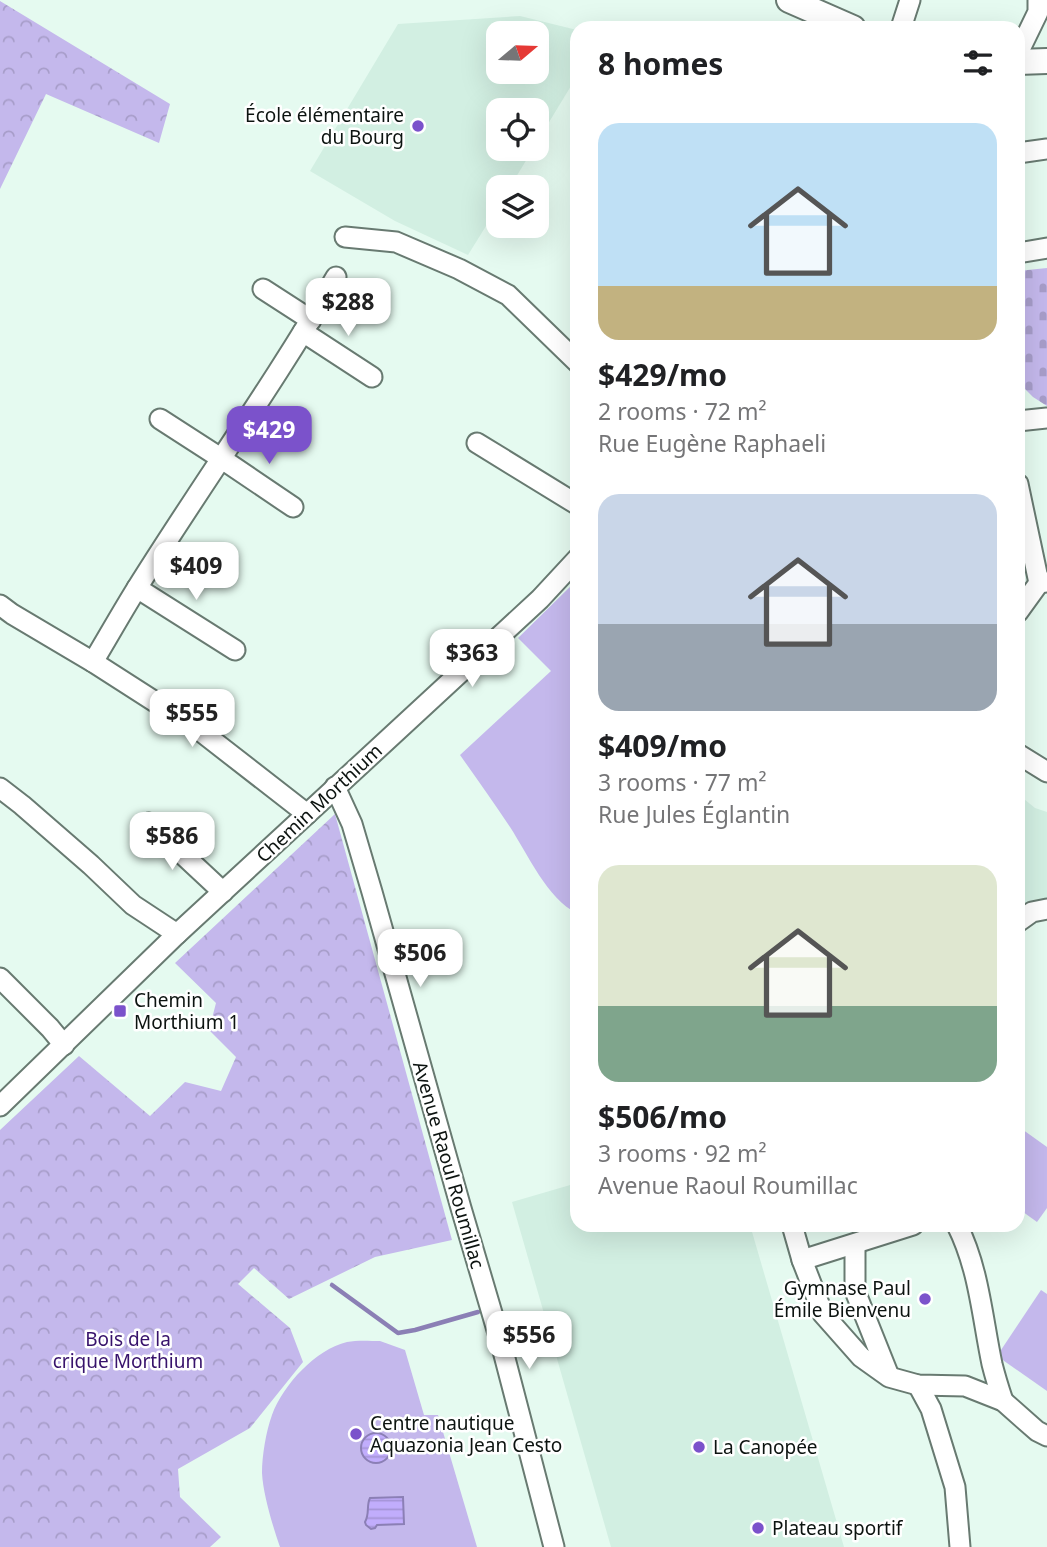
<!DOCTYPE html>
<html lang="en">
<head>
<meta charset="utf-8">
<style>
  body { margin:0; font-family:"Noto Sans",sans-serif; background:#f2f2f2; color:#202124; height:100vh; display:flex; flex-direction:column; font-size:26px; white-space:nowrap }
  * { box-sizing:border-box; margin:0 }
  p { font-size:23px; color:#757577 }
  .icon { flex:none; width:38px; height:38px; fill:none; stroke:currentColor; stroke-width:2; stroke-linecap:round; stroke-linejoin:round }
  .map { position:relative; flex:1; overflow:hidden }
  .drawer { position:absolute; left:570px; top:21px; width:455px; height:1211px; display:flex; flex-direction:column; background:#fff; border-radius:21px; box-shadow:0 7px 28px #0002 }
  .drawer>* { flex:none }
  .needle { width:46px; rotate:71deg }
  .fabs { position:absolute; left:486px; top:21px; display:grid; gap:14px }
  .fabs a { display:grid; place-items:center; width:63px; height:63px; border-radius:14px; background:#fff; box-shadow:0 7px 28px #0002; font-size:35px }
  .price { position:absolute; translate:-50% -60px; padding:0 16px; border-radius:14px; background:#fff; color:#222; font-size:23px; line-height:46px; filter:drop-shadow(0 2px 4px #0008) }
  .price::after { content:''; position:absolute; left:50%; top:42px; width:21px; height:16px; margin-left:-10px; background:inherit; clip-path:polygon(0 0,100% 0,50% 100%) }
  .price.current { background:#7b52cb; color:#fff }
  ul { padding:0; list-style:none }
  li { display:grid; align-content:center; gap:14px; height:371px; padding:0 28px }
  li span { display:grid; place-items:center; height:217px; border-radius:21px; color:#555 }
  li>.icon { margin-inline-start:auto }
  span .icon { width:126px; height:126px; fill:#fffc; stroke-width:1 }
  li b { font-size:30px }
  h2 { display:flex; justify-content:space-between; align-items:center; height:84px; padding:0 28px; font-size:30px }
  .map>svg:first-child { display:block }
  .built { fill:#d2efe2; fill-rule:evenodd }
  .forest { fill:url(#forest-crowns) }
  .cemetery { fill:url(#cemetery-stones) }
  .green { fill:#c4b8ec }
  .water { fill:url(#water-rules); stroke:#8b7fb5; stroke-width:2 }
  .lines { fill:none; stroke-linecap:round; stroke-linejoin:round }
  .stream { stroke:#8b7fb5; stroke-width:4.5 }
  .minor-casing { stroke:#687a71; stroke-width:23 }
  .major-casing { stroke:#687a71; stroke-width:28 }
  .minor { stroke:#fff; stroke-width:19 }
  .major { stroke:#fff; stroke-width:24 }
  .poi-dot { fill:#7b52cb; stroke:#fff; stroke-width:2.5 }
  .labels { text-anchor:middle; dominant-baseline:central; stroke-width:5; stroke-linejoin:round; paint-order:stroke }
  .poi-label { font-size:19px; fill:#0c1310; stroke:#fff; text-anchor:start }
  .street-label { font-size:19px; fill:#0c1310; stroke:#fff }
  .park-label { font-size:19px; fill:#37126b; stroke:#fff }
</style>
</head>
<body>
<div class="map">
<svg width="1047" height="1547" viewBox="0 0 1047 1547">
  <defs>
    <pattern id="forest-crowns" width="20" height="18" patternUnits="userSpaceOnUse" patternTransform="scale(1.75)"><rect width="20" height="18" fill="#c4b8ec"/><path d="M2 6a3 3 0 1 1 6 0M12 15a3 3 0 1 1 6 0" fill="none" stroke="#a79dc9"/></pattern>
    <pattern id="cemetery-stones" width="16" height="16" patternUnits="userSpaceOnUse" patternTransform="scale(1.75)"><rect width="16" height="16" fill="#c4b8ec"/><path d="M2 7V4a2 2 0 0 1 4 0v3zM10 15v-3a2 2 0 0 1 4 0v3z" fill="#a79dc9"/></pattern>
    <pattern id="water-rules" width="6" height="5" patternUnits="userSpaceOnUse" patternTransform="scale(1.75)"><rect width="6" height="5" fill="#c1adfc"/><path d="M0 2.5h6" fill="none" stroke="#a594d7"/></pattern>
  </defs>
  <rect width="100%" height="100%" fill="#e5faf0"/>
  <!-- built -->
  <g class="built">
    <path d="M520,16L577,30V76L537,142V110H499V149H533L510,187H499V205L468,255L395,221L310,171L398,24ZM499,33H537V72H499Z"/>
    <polygon points="1019,795 1035,808 1047,812 1047,903 1019,910"/>
    <polygon points="577,1183 578,1225 750,1225 844,1547 611,1547 512,1202"/>
  </g>
  <!-- forest -->
  <g class="forest">
    <polygon points="0,1 170,104 159,143 46,94 0,189"/>
    <polygon points="335,814 452,1240 375,1257 289,1299 254,1268 238,1284 290,1328 303,1362 250,1428 178,1469 180,1497 221,1537 210,1547 0,1547 0,1130 79,1056 150,1116 185,1082 221,1091 236,1057 209,1030 216,1003 175,963"/>
  </g>
  <!-- cemetery -->
  <polygon class="cemetery" points="1047,268 1047,406 1033,397 1019,383 1018,271"/>
  <!-- green -->
  <g class="green">
    <path d="M577,580V913C548,900 527,853 510,827C494,803 477,779 460,755L551,671L518,638Z"/>
    <polygon points="1019,1127 1047,1147 1047,1208 1037,1222 1019,1209"/>
    <polygon points="1041,1290 1047,1294 1047,1391 997,1356"/>
    <path d="M380,1341L405,1350L424,1415H438L477,1547H280C273,1527 263,1494 262,1473C262,1456 266,1431 272,1415C283,1385 316,1349 347,1342C357,1340 370,1341 380,1341Z"/>
  </g>
  <!-- water -->
  <g class="water">
    <circle cx="376" cy="1448" r="15"/>
    <path d="M403,1497L404,1524L377,1525L375,1528L371,1529L366,1525L365,1522C370,1513 366,1506 370,1498Z"/>
  </g>
  <g class="lines">
    <!-- stream -->
    <polyline class="stream" points="332,1285 398,1333 415,1330 478,1312"/>
    <defs>
      <g id="minor">
        <polyline points="901,28 910,0"/>
        <polyline points="1020,62 1021,47 1038,12 1038,0"/>
        <polyline points="1018,153 1047,149"/>
        <polyline points="345,237 396,242 459,269 508,295 578,363"/>
        <polyline points="1018,253 1047,248"/>
        <polyline points="263,289 311,320"/>
        <polyline points="303,332 372,377"/>
        <polyline points="160,419 222,459 293,507"/>
        <polyline points="1018,421 1047,418"/>
        <polyline points="477,443 578,505"/>
        <polyline points="1018,484 1039,583"/>
        <polyline points="137,588 235,650"/>
        <polyline points="0,605 12,614 93,662 199,730 307,814"/>
        <polyline points="1018,612 1039,583 1047,582"/>
        <path d="M93,662C108,637 122,612 137,588C202,484 274,384 336,277"/>
        <polyline points="1018,754 1047,772"/>
        <polyline points="335,787 352,824 372,892 461,1208 502,1347 554,1547"/>
        <polyline points="0,788 22,805 91,865 133,905 177,934"/>
        <polyline points="149,823 223,892"/>
        <polyline points="1018,922 1032,912 1047,909"/>
        <polyline points="0,978 50,1028 64,1045"/>
        <polyline points="0,1106 177,934 540,599 578,558"/>
        <polyline points="792,1225 802,1260 823,1314 861,1357 889,1377 918,1385 965,1386 1003,1401 1037,1431 1047,1436"/>
        <path d="M957,1225C979,1269 982,1316 992,1364C995,1376 999,1389 1003,1401"/>
        <polyline points="855,1245 855,1291 889,1376"/>
        <polyline points="802,1260 913,1225"/>
        <polyline points="918,1385 931,1409 955,1487 960,1547"/>
      </g>
      <g id="major">
        <polyline points="789,0 853,28"/>
        <polyline points="1018,62 1047,61"/>
      </g>
    </defs>
    <!-- minor casing -->
    <use href="#minor" class="minor-casing"/>
    <!-- major casing -->
    <use href="#major" class="major-casing"/>
    <!-- minor -->
    <use href="#minor" class="minor"/>
    <!-- major -->
    <use href="#major" class="major"/>
  </g>
  <!-- markers -->
  <g class="poi-dot">
    <circle cx="418" cy="126" r="7"/>
    <rect x="113" y="1004" width="14" height="14" rx="3.5"/>
    <circle cx="925" cy="1299" r="7"/>
    <circle cx="356" cy="1434" r="7"/>
    <circle cx="699" cy="1447" r="7"/>
    <circle cx="758" cy="1528" r="7"/>
  </g>
  <g class="labels">
    <!-- poi labels -->
    <g class="poi-label">
      <text x="404" y="115" text-anchor="end">École élémentaire<tspan x="404" dy="22">du Bourg</tspan></text>
      <text x="134" y="1000">Chemin<tspan x="134" dy="22">Morthium 1</tspan></text>
      <text x="911" y="1288" text-anchor="end">Gymnase Paul<tspan x="911" dy="22">Émile Bienvenu</tspan></text>
      <text x="370" y="1423">Centre nautique<tspan x="370" dy="22">Aquazonia Jean Cesto</tspan></text>
      <text x="713" y="1447">La Canopée</text>
      <text x="772" y="1528">Plateau sportif</text>
    </g>
    <!-- street labels -->
    <g class="street-label">
      <text transform="translate(319 803) rotate(-43)">Chemin Morthium</text>
      <text transform="translate(449 1165) rotate(74)">Avenue Raoul Roumillac</text>
    </g>
    <!-- park labels -->
    <g class="park-label">
      <text x="128" y="1339">Bois de la<tspan x="128" dy="22">crique Morthium</tspan></text>
    </g>
  </g>
</svg>
<div class="fabs">
<a><svg class="needle" viewBox="-14 -14 28 28"><path d="M0-13l5 13h-10z" fill="#e53935"/><path d="M0 13l5-13h-10z" fill="#757577"/></svg></a>
<a><svg class="icon" aria-label="locate" viewBox="0 0 24 24"><circle cx="12" cy="12" r="6"/><path d="M12 2v4M12 18v4M2 12h4M18 12h4"/></svg></a>
<a><svg class="icon" aria-label="layers" viewBox="0 0 24 24"><path d="M12 4l9 5-9 5-9-5zM3 14l9 5 9-5"/></svg></a>
</div>
<b class="price" style="left:348px;top:338px">$288</b>
<b class="price current" style="left:269px;top:466px">$429</b>
<b class="price" style="left:196px;top:602px">$409</b>
<b class="price" style="left:472px;top:689px">$363</b>
<b class="price" style="left:192px;top:749px">$555</b>
<b class="price" style="left:172px;top:872px">$586</b>
<b class="price" style="left:420px;top:989px">$506</b>
<b class="price" style="left:529px;top:1371px">$556</b>
<section class="drawer">
<h2>8 homes<svg class="icon" aria-label="filters" viewBox="0 0 24 24"><path d="M4 7h16M4 17h16"/><circle cx="9" cy="7" r="2"/><circle cx="15" cy="17" r="2"/></svg></h2>
<ul>
<li><span style="background:linear-gradient(#bfe0f5 75%,#c2b280 0)"><svg class="icon" aria-label="home" viewBox="0 0 24 24"><path d="M3 11l9-7 9 7M6 9v11h12V9"/></svg></span><div><b>$429/mo</b><p>2 rooms · 72 m²</p><p>Rue Eugène Raphaeli</p></div></li>
<li><span style="background:linear-gradient(#c9d6e8 60%,#9aa5b1 0)"><svg class="icon" aria-label="home" viewBox="0 0 24 24"><path d="M3 11l9-7 9 7M6 9v11h12V9"/></svg></span><div><b>$409/mo</b><p>3 rooms · 77 m²</p><p>Rue Jules Églantin</p></div></li>
<li><span style="background:linear-gradient(#dfe7d0 65%,#7fa58c 0)"><svg class="icon" aria-label="home" viewBox="0 0 24 24"><path d="M3 11l9-7 9 7M6 9v11h12V9"/></svg></span><div><b>$506/mo</b><p>3 rooms · 92 m²</p><p>Avenue Raoul Roumillac</p></div></li>
</ul>
</section>
</div>
</body>
</html>
